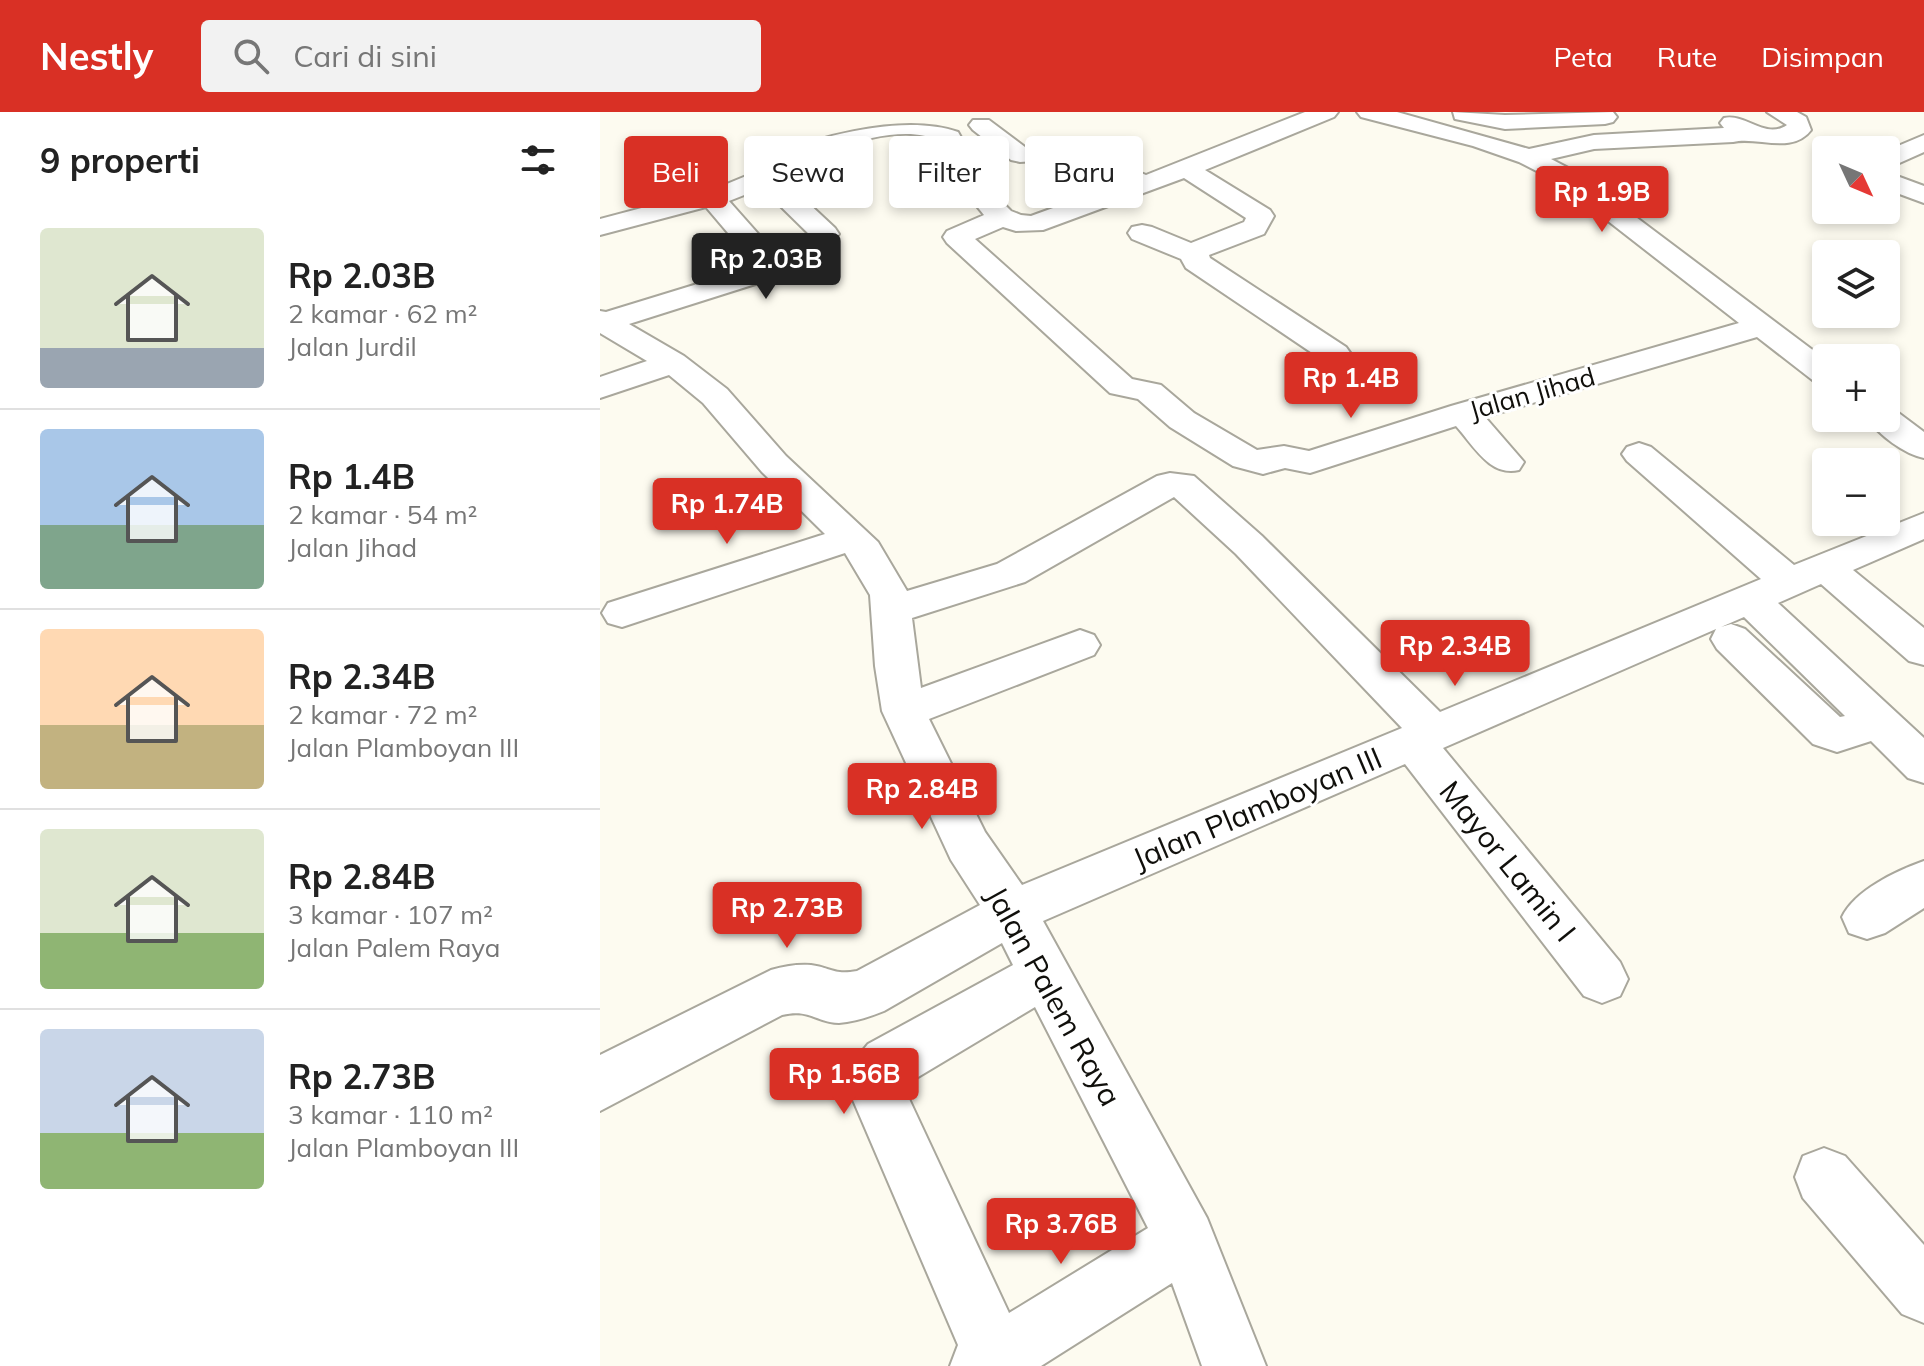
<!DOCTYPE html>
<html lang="id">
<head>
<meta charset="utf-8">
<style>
  body { margin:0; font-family:Mulish,sans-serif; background:#f2f2f2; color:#222; height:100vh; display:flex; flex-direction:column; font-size:30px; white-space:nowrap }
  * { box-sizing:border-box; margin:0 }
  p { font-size:26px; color:#767676 }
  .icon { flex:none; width:44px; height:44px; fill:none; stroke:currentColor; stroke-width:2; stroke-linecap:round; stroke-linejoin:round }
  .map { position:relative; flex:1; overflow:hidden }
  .sheet { display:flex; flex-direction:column; background:#fff; width:600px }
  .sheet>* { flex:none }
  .banner { position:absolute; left:24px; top:24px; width:760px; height:72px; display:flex; gap:16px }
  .needle { width:52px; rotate:134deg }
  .buttons { position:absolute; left:1212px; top:24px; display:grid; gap:16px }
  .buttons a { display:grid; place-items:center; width:88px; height:88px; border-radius:8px; background:#fff; box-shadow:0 4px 12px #0003; font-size:40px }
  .price { position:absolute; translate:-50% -68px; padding:0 18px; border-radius:8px; background:#d93025; color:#fff; font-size:26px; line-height:52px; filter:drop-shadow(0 2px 4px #0008) }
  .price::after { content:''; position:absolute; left:50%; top:48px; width:24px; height:18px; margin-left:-12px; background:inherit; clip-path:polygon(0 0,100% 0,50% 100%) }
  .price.on { background:#222; color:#fff }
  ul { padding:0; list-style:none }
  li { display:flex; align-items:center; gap:24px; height:200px; padding:0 40px }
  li+li { border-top:2px solid #e0e0e0 }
  li span { display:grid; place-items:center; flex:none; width:224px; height:160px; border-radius:8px; color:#555 }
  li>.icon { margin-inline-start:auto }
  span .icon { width:96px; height:96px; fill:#fffc; stroke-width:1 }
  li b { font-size:34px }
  h2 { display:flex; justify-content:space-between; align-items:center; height:96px; padding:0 40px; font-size:34px }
  .pill { padding:0 28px; border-radius:8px; background:#fff; box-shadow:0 4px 12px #0003; font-size:28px; line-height:72px }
  .pill.on { background:#d93025; color:#fff }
  header { display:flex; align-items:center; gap:48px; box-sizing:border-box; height:112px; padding:0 40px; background:#d93025; color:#fff }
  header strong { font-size:38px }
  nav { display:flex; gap:44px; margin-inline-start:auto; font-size:28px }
  .search { width:560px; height:72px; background:#f2f2f2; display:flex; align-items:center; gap:20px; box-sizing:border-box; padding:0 28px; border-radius:8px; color:#767676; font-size:30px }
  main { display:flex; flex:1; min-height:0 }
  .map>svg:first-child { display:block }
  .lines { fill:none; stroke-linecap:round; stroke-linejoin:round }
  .minor-casing { stroke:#a9a79c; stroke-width:4 }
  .minor { fill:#fff; fill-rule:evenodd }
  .labels { text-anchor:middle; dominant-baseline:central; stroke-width:6; stroke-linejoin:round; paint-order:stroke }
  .far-street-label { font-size:26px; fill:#100f0b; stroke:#fff }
  .street-label { font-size:30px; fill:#100f0b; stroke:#fff }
</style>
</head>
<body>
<header>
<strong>Nestly</strong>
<div class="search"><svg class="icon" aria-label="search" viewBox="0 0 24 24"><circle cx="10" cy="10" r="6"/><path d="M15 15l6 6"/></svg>Cari di sini</div>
<nav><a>Peta</a><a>Rute</a><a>Disimpan</a></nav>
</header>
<main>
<section class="sheet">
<h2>9 properti<svg class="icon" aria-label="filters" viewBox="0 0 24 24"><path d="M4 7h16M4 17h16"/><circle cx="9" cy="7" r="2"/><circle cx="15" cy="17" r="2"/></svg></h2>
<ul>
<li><span style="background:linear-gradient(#dfe7d0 75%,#9aa5b1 0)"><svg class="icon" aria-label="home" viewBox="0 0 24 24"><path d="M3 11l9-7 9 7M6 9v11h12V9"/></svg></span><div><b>Rp 2.03B</b><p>2 kamar · 62 m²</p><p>Jalan Jurdil</p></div></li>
<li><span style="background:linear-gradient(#a9c7e8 60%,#7fa58c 0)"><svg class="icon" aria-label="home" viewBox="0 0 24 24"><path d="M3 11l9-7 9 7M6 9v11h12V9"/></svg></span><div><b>Rp 1.4B</b><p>2 kamar · 54 m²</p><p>Jalan Jihad</p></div></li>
<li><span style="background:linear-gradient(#ffd9b3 60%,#c2b280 0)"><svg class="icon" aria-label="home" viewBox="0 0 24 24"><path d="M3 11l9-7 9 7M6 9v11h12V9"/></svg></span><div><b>Rp 2.34B</b><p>2 kamar · 72 m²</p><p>Jalan Plamboyan III</p></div></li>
<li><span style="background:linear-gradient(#dfe7d0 65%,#8fb573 0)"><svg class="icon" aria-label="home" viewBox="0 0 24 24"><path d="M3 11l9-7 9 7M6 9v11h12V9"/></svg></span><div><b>Rp 2.84B</b><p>3 kamar · 107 m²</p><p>Jalan Palem Raya</p></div></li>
<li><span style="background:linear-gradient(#c9d6e8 65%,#8fb573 0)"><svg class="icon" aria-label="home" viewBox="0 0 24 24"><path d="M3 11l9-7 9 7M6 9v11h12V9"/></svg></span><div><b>Rp 2.73B</b><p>3 kamar · 110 m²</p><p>Jalan Plamboyan III</p></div></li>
</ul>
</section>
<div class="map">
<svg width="1324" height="1254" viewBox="0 0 1324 1254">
  <rect width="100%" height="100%" fill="#fdfbf0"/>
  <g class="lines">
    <defs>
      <g id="minor">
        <path d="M705,0H738L734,5L605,58L670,98L674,104L664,122L609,143L610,146L746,235L751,242L746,249L735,251L724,249L586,156L581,147L532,127L528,121L532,115L542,113L552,115L591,131L644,110L646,106L584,66L443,118L416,119L403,115L375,127L532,267L561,273L594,301L657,338L684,334L709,339L851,294L1139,211L958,70L919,50L873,34L761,5L757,0H797L929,37L994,23L1124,16L1120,11L1124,6C1145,1 1165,28 1187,13L1167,0H1197L1206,5L1211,18C1192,43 1157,24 1133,30L994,37L951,47L976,60L1226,248V273L1215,270L1157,225L885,305L924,350L919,358C890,365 874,334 856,314L710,361L685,356L663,362L633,354L570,315L538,287L510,281L347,131L343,125L347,119L384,103L367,82L339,29C299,7 215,42 175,60L235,116L239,122L235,128L225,130L215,128L162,76L129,89L182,149L186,155L181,164L29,212L84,244L127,277L186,344L278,430L307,479L397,452L557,364L570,361L594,364L662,424L840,600L1161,467L1027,349L1022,342L1027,335L1039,331L1051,335L1194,453L1324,401V427L1253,458L1324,516V553L1309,549L1221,472L1178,491L1324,626V671L1308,666L1271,629L1237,640L1213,632L1117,537L1111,527L1116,517L843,636L1020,850L1028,867L1020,884L1002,891L984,884L805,652L443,809L607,1106L666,1254H602L572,1171L441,1254H350L358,1233L247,974L259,943L268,932L413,853L402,831L284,899C269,905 254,910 239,911C217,911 210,896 182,903L0,999V943L171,858C185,854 197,852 211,853C232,856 233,863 257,859L380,793L351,748L282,599L275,554L270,483L245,441L22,515L8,511L2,501L8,491L225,422L162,360L103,291L69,263L0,286V265L47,249L0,221V199L6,200L156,154L106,95L0,123V107L117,76L151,62L147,57L151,52C206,27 301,0 358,20L391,79L411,99L421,103L431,104L522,71L466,47L420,50L411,48L373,18L369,13L373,8H389L425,35L469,32L546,63ZM574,385L636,442L802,616L422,773L385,720L329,607L494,543L500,533L494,523L480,518L321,576L312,506L425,470ZM1144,505L1245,604L1240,605L1145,517L1131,512L1121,515ZM435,895L548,1116L409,1201L303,974Z"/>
        <polygon points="853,0 905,3 1013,0 1017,5 1013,10 1005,12 905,17 855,7"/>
        <polygon points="1324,23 1324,40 1286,57 1286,39"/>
        <polygon points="1286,60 1324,74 1324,91 1286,77"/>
        <path d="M1286,296L1296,299L1324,320V346C1304,342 1279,323 1267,306H1286Z"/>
        <path d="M1324,749V796L1285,821L1267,827L1249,821L1242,805C1255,778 1296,759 1324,749Z"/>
        <polygon points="1224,1036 1245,1044 1324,1133 1324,1211 1302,1202 1203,1086 1195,1065 1203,1044"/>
      </g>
    </defs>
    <!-- minor casing -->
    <use href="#minor" class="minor-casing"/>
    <!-- minor -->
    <use href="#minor" class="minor"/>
  </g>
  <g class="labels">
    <!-- far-street labels -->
    <g class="far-street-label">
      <text transform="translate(932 281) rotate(-16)">Jalan Jihad</text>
    </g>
    <!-- street labels -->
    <g class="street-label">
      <text transform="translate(657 696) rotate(-23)">Jalan Plamboyan III</text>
      <text transform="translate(908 749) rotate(51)">Mayor Lamin I</text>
      <text transform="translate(454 884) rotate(61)">Jalan Palem Raya</text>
    </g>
  </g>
</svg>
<div class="buttons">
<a><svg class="needle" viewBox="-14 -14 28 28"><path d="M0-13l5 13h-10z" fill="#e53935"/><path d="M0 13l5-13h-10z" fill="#767676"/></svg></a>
<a><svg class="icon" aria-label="layers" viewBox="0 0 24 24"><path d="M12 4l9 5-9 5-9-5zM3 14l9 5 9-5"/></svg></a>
<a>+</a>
<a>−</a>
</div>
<b class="price" style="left:1002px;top:122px">Rp 1.9B</b>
<b class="price on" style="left:166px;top:189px">Rp 2.03B</b>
<b class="price" style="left:751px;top:308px">Rp 1.4B</b>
<b class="price" style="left:127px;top:434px">Rp 1.74B</b>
<b class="price" style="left:855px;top:576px">Rp 2.34B</b>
<b class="price" style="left:322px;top:719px">Rp 2.84B</b>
<b class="price" style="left:187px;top:838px">Rp 2.73B</b>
<b class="price" style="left:244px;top:1004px">Rp 1.56B</b>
<b class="price" style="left:461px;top:1154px">Rp 3.76B</b>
<div class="banner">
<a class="pill on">Beli</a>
<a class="pill">Sewa</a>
<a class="pill">Filter</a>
<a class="pill">Baru</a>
</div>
</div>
</main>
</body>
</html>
